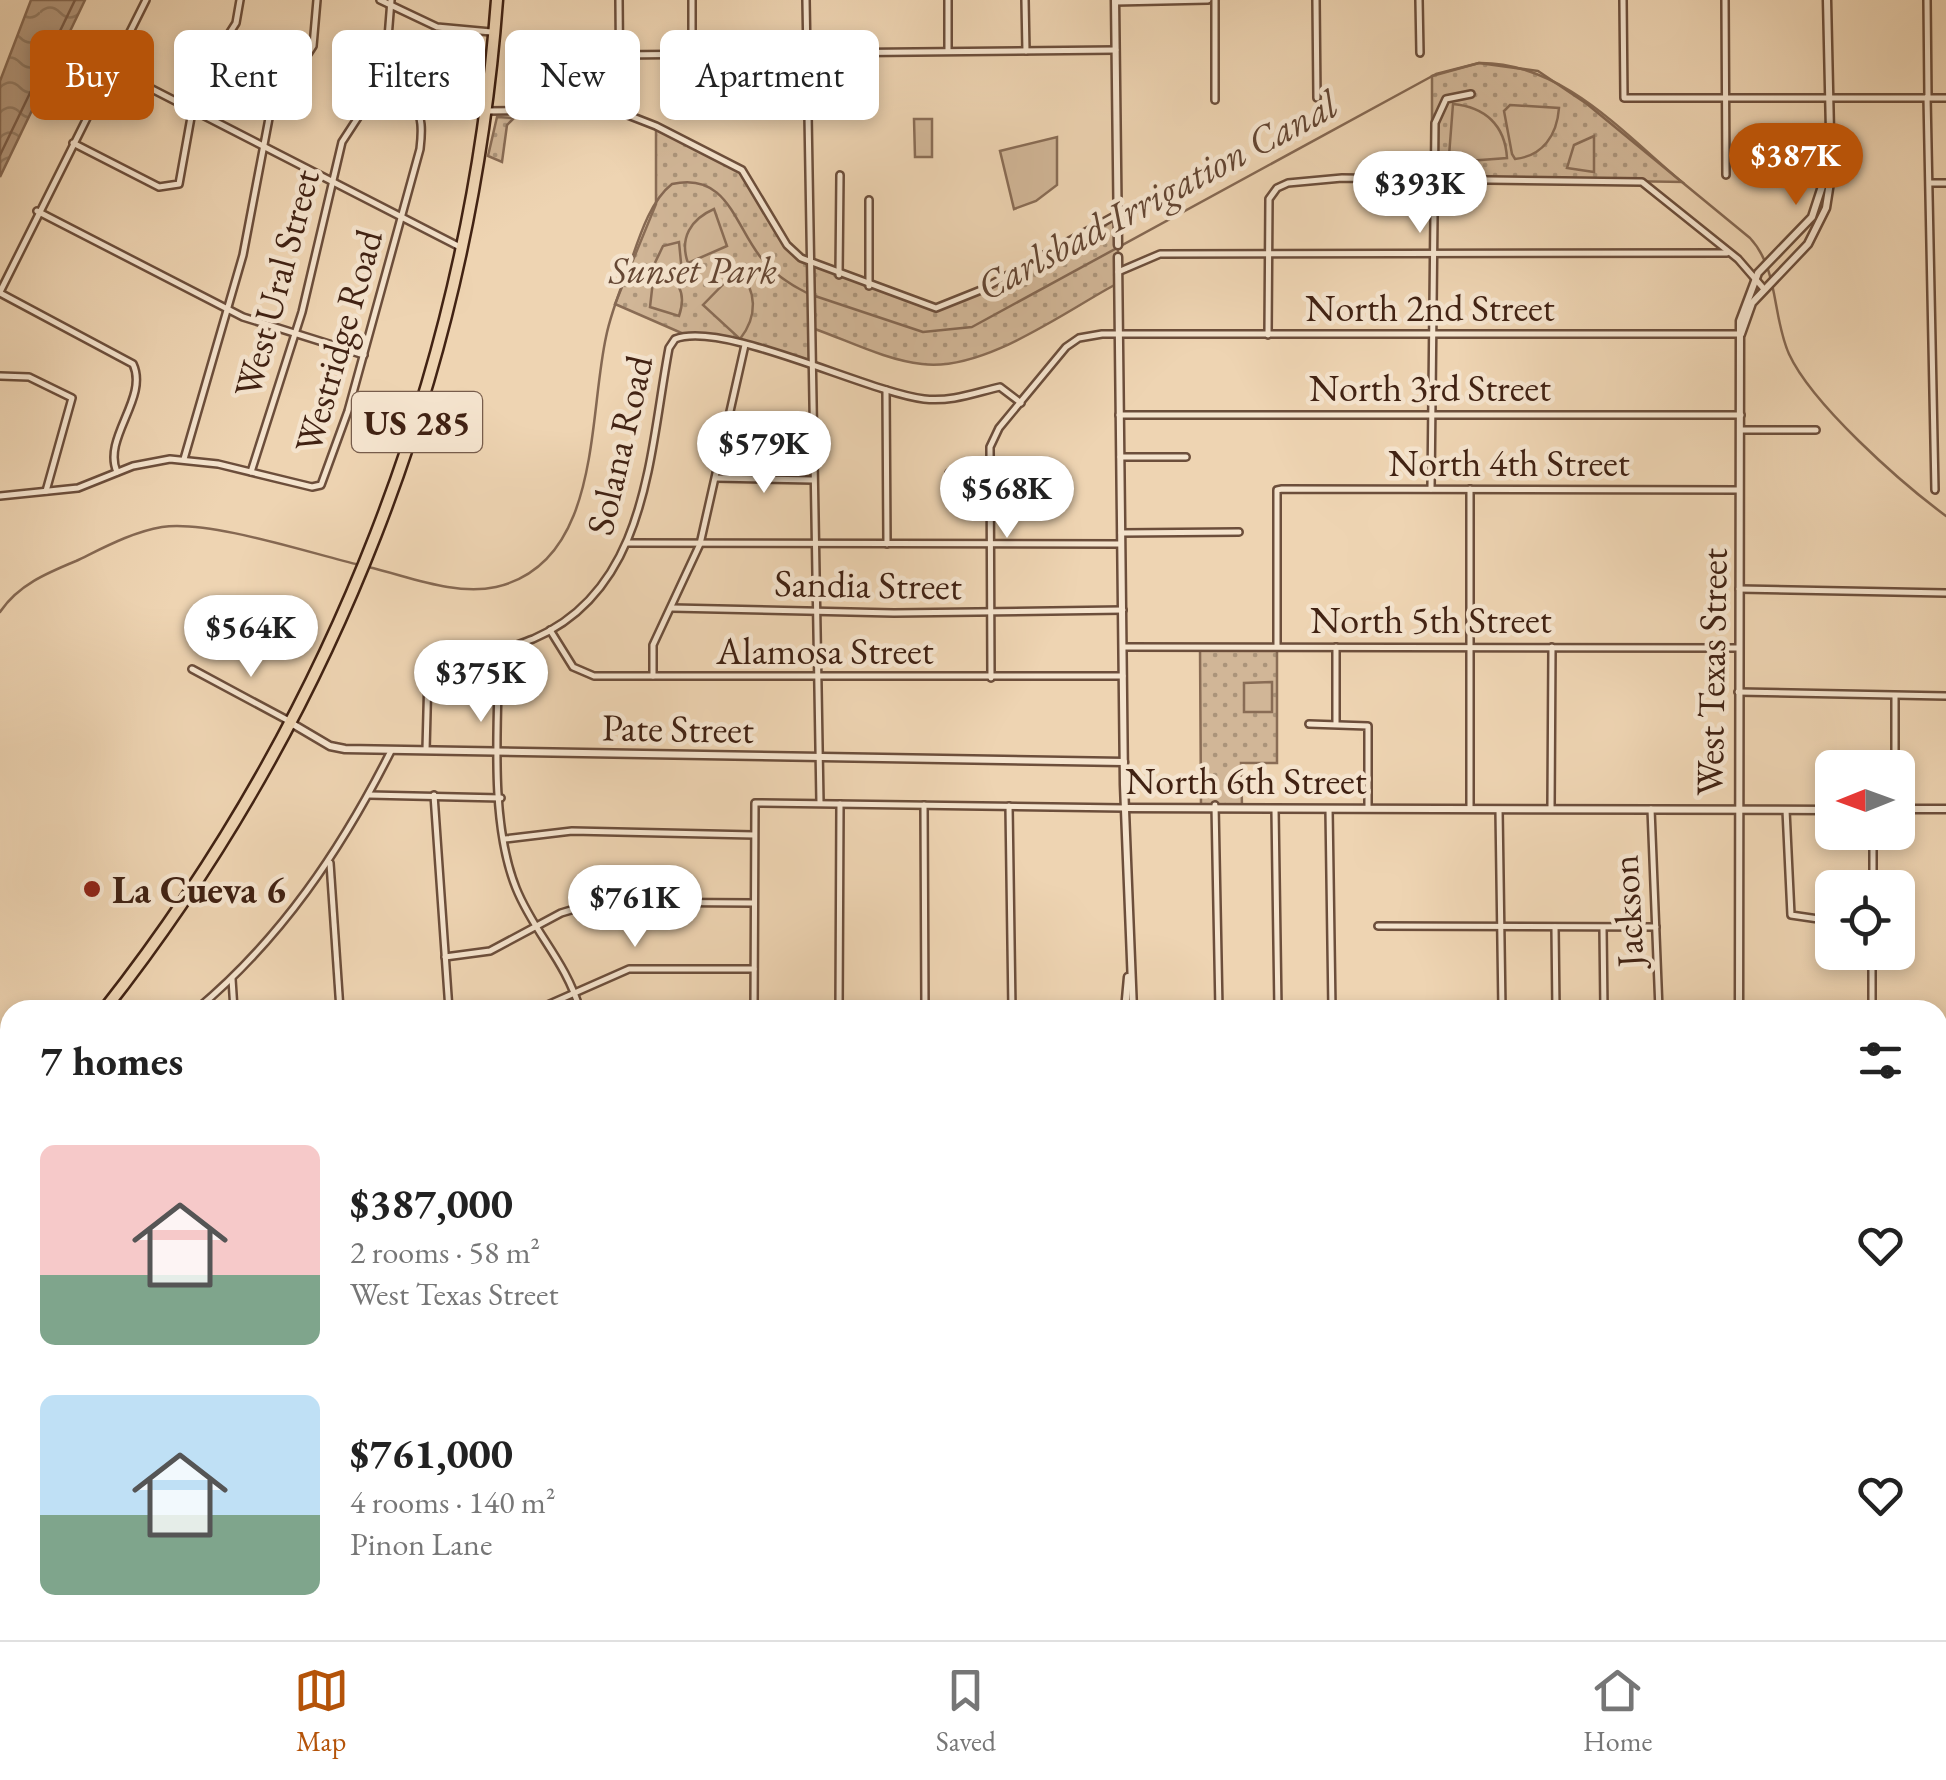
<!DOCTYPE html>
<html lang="en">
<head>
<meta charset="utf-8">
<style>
  body { margin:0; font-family:"EB Garamond",serif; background:#f2f2f2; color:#222; height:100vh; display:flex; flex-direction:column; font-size:38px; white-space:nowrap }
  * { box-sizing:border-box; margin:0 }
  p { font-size:32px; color:#767676 }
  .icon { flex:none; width:55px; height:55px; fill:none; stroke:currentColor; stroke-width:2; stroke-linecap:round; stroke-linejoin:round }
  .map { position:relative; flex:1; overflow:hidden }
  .drawer { position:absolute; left:0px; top:1000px; width:1948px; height:640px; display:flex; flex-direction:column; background:#fff; border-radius:30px 30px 0 0; box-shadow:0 5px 15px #0003 }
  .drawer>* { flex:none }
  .banner { position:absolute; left:30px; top:30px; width:1000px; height:90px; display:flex; gap:20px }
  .needle { width:65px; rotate:269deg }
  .tools { position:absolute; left:1815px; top:750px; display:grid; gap:20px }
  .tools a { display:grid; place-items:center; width:100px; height:100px; border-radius:15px; background:#fff; box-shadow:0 5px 15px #0003; font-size:50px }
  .price { position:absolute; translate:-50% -85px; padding:0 22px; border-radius:35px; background:#fff; color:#222; font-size:32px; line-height:65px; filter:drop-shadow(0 2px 5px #0008) }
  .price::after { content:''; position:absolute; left:50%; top:60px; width:30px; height:22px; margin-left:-15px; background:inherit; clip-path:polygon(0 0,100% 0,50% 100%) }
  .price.current { background:#b45309; color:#fff }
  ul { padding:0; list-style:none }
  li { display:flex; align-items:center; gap:30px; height:250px; padding:0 40px }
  li span { display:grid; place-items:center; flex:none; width:280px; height:200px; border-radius:15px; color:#555 }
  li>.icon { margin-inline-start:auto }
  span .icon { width:120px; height:120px; fill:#fffc; stroke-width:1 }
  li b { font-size:42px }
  h2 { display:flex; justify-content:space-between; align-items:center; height:120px; padding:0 40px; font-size:42px }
  .tag { padding:0 35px; border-radius:15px; background:#fff; box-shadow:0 5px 15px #0003; font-size:35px; line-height:90px }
  .tag.current { background:#b45309; color:#fff }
  .menu { display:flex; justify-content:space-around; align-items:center; height:140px; border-top:2px solid #e0e0e0; background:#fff; font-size:28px; color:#767676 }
  .menu a { display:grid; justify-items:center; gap:5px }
  .menu .current { color:#b45309 }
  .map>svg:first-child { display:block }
  .grass { fill:url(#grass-dots); stroke:#896c55; stroke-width:2.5 }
  .garden { fill:#d1b697; stroke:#896c55; stroke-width:2.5 }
  .water { fill:url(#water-waves); stroke:#856852; stroke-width:2.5 }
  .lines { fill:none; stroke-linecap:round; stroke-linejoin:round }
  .shore { stroke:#7a5c48; stroke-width:2.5 }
  .stream { stroke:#856852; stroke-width:2.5 }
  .minor-casing { stroke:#6c4e3b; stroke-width:10 }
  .tertiary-casing { stroke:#6c4e3b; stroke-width:11 }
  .trunk-casing { stroke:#412213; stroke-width:15 }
  .minor { stroke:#f4e3cd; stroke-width:5 }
  .tertiary { stroke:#f4e3cd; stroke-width:6 }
  .trunk { stroke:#eed4b2; stroke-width:10 }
  .poi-dot { fill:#8f2418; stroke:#f4e3cd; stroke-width:4 }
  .labels { text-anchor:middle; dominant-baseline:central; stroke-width:9; stroke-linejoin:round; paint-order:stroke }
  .shield { fill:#f4e3cd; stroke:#775c4b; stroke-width:2.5 }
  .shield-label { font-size:35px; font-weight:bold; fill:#412213 }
  .park-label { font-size:38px; font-style:italic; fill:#654734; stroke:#f4e3cd }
  .street-label { font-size:38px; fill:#412213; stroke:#f4e3cd }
  .poi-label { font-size:38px; font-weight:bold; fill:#412213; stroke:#f4e3cd; text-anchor:start }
  .water-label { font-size:40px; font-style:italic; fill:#634532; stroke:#f4e3cd }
</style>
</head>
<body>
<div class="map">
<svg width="1946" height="1640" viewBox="0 0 1946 1640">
  <defs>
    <pattern id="grass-dots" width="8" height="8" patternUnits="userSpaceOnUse" patternTransform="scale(2.5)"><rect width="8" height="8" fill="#d1b697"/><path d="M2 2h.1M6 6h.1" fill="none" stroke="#ab947a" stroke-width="1.8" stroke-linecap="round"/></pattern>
    <pattern id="water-waves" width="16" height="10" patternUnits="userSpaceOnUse" patternTransform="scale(2.5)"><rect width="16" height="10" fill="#b3977c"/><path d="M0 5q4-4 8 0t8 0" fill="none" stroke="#937b64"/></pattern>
  </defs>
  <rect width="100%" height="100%" fill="#eed4b2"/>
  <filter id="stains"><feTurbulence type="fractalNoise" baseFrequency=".002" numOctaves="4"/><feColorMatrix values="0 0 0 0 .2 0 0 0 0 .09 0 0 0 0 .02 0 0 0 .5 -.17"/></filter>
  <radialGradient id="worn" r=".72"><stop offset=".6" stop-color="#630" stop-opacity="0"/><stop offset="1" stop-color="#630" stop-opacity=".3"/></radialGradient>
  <!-- grass -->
  <g class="grass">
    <path d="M1479,63C1562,62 1623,133 1682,182L1432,178V76Z"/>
    <polygon points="497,117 514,118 507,125 502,162 488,156"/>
    <path d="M656,126L728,160L748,177L796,254L930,308L971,295L1118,214V283C1064,312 984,372 922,364C885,360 847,340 812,328L811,365L766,349L686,335L615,304L656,204Z"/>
    <polygon points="1277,645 1277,763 1241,763 1242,806 1201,805 1200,647"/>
  </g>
  <!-- garden -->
  <g class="garden">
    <path d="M1453,104C1485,107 1505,125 1507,158L1454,162L1449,156Z"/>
    <path d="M1510,105L1559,108C1557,135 1543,156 1515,159L1512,154L1504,111Z"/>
    <polygon points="932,119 932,157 915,157 914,119"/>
    <polygon points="1594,136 1594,172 1567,168 1574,145"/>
    <polygon points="1057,137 1057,185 1036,201 1014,209 1000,151"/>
    <path d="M714,209L727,246L688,263C679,238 691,219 714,209Z"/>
    <polygon points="679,242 682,273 678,276 652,269 663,246"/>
    <path d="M738,269C757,291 758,316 740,339L703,305Z"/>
    <path d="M654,272C679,278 687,292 679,316L650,307Z"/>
    <polygon points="1272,682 1272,712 1244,712 1244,683"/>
  </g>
  <!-- water -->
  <polygon class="water" points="31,0 85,0 0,177 0,81"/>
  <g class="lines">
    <!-- shore -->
    <polyline class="shore" points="0,155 75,0"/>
    <!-- stream -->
    <g class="stream">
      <path d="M815,296L923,332L972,327L1436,74L1479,63L1538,71L1587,104L1750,238C1779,269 1772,316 1789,354C1812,404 1900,482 1946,516"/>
      <path d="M368,567C408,576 454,596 496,587C601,563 588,419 606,337C611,312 621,288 630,264C639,238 650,201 672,184C728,171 735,227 762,259C774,274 791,285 807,293"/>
      <path d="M0,612C18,585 47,573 76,561C103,548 132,532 162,527C211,520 309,553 360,565"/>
      <polyline points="0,1180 10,1181"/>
    </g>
    <defs>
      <g id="minor">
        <polyline points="380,0 437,27 491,32"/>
        <polyline points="619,0 620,111"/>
        <polyline points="806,0 820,803"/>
        <polyline points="948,0 948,51"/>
        <polyline points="1025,0 1026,51"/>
        <polyline points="1215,0 1215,100"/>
        <polyline points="1316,0 1317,98"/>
        <polyline points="1419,0 1420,53"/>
        <polyline points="1623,0 1624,98 1946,98"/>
        <polyline points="1725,0 1726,175"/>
        <polyline points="1927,0 1928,97"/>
        <polyline points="1115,2 1208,0"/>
        <polyline points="692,54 692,0"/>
        <polyline points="620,55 1116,50"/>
        <polyline points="111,68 460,247"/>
        <polyline points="1927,97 1935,490"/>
        <polyline points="486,111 615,110 656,126 742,170 787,245 801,258 936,308 981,290 1118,214"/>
        <polyline points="73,143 159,187 179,184 197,84 236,23 240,0"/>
        <polyline points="1931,183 1946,183"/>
        <polyline points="869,200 869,286"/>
        <polyline points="37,211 243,317 364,355"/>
        <polyline points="1118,272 1160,254 1727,253"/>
        <polyline points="839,275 840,175"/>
        <polyline points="0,292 146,0"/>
        <path d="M0,293L133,364C149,398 102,438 117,472"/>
        <polyline points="1268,335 1269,199 1277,188 1288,183 1342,178 1642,182 1738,259 1764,289"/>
        <polyline points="0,376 29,377 72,398 46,491"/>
        <polyline points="886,390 887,544"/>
        <polyline points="1119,415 1741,415"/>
        <polyline points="1741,430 1816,430"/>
        <polyline points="1120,457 1186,457"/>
        <polyline points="184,459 243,255 270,113 313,46 317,0"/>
        <polyline points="251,472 302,312 342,142 385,76 391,0"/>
        <polyline points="949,473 988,472"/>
        <polyline points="716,478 813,480"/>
        <polyline points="1431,489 1435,123 1446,99 1471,94"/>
        <path d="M0,496L78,488L133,466L170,459L218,464L312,487L321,485L348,411L420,149C425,107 416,103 380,85"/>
        <polyline points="1121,533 1239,532"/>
        <polyline points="627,543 1121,544"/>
        <polyline points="1739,589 1946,593"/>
        <polyline points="672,608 894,613 1123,610"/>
        <polyline points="550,630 573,667 594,676 1123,676"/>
        <polyline points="1277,645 1277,490 1282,489 1739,490"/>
        <polyline points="1123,647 1738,648"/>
        <polyline points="1336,647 1336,724"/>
        <path d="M499,650C498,721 489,821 516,888C534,933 566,961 580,1010"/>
        <polyline points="192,669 289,721"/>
        <polyline points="653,676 653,645 700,544 745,345"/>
        <polyline points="991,678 990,447 999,428 1066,347 1079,338 1102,334 1741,334"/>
        <polyline points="1738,692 1946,696"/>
        <polyline points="1309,724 1368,726 1368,807"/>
        <path d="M426,750L428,674L437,656C455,644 477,653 497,650C509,649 522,643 533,639C648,590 649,454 669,348L675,339C723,320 867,392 924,399C952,402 974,393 1000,387L1021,403"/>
        <polyline points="1895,768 1895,696"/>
        <polyline points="369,795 501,798"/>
        <polyline points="434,795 449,1010"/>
        <polyline points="924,805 925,1010"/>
        <polyline points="1215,805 1219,1010"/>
        <polyline points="1009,806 1012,1010"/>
        <polyline points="1470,807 1470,489"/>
        <polyline points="1551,808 1552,647"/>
        <polyline points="1275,809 1278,1010"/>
        <polyline points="1329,809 1332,1010"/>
        <polyline points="1651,809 1659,1010"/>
        <polyline points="1499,810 1502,1010"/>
        <polyline points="1786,810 1791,915 1832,921"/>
        <polyline points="505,839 572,831 754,835"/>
        <polyline points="330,863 340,1010"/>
        <polyline points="1873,888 1873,832"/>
        <polyline points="1378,926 1656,927"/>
        <polyline points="1555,927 1556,1010"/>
        <polyline points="1603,928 1604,1010"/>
        <polyline points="445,957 490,951 561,913 598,902 754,903"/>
        <polyline points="232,979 234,1010"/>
        <path d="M196,1010C281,939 341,850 391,751"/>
        <polyline points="536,1010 629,969 754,969"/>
        <polyline points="754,1010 755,803 1124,808"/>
        <polyline points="839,1010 840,804"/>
        <polyline points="1872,1010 1872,952"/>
        <polyline points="1938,1054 1946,1054"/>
        <polyline points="1938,1324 1946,1324"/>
        <polyline points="1938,1401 1946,1401"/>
        <polyline points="0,1492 10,1491"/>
        <polyline points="84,1630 85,1640"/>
        <polyline points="533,1630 533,1640"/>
        <polyline points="608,1630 608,1640"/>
        <polyline points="684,1630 684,1640"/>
        <polyline points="758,1630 759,1640"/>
        <polyline points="43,1640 50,1630"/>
      </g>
      <g id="tertiary">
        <polyline points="1115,0 1118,245"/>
        <polyline points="1118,257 1124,785 1133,1010"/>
        <polyline points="1741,334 1752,303 1808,244 1826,208 1831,176 1827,0"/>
        <polyline points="291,723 330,746 345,749 1124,762"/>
        <polyline points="1125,808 1832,810"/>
        <polyline points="1898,809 1946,809"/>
        <polyline points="1125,1010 1128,977"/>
        <polyline points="1739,1010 1740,321 1758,273 1812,217 1828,168"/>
        <polyline points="1141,1630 1142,1640"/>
        <polyline points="1749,1630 1749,1640"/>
      </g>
      <g id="trunk">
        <path d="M104,1010C332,720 470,368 497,0"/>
        <polyline points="0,1122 10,1112"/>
        <polyline points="0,1138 10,1128"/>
        <polyline points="0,1161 10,1160"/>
      </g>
    </defs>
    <!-- minor casing -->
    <use href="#minor" class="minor-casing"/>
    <!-- tertiary casing -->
    <use href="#tertiary" class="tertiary-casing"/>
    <!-- trunk casing -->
    <use href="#trunk" class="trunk-casing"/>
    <!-- minor -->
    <use href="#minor" class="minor"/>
    <!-- tertiary -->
    <use href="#tertiary" class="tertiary"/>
    <!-- trunk -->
    <use href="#trunk" class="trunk"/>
  </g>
  <!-- markers -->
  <circle class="poi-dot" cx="92" cy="889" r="10"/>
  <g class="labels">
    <!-- shield labels -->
    <rect class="shield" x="352" y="392" width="130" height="60" rx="8"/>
    <g class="shield-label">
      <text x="417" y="422">US 285</text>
    </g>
    <!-- park labels -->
    <g class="park-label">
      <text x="693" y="269">Sunset Park</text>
    </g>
    <!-- street labels -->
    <g class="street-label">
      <text transform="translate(276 283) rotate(-75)">West Ural Street</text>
      <text x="1430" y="307">North 2nd Street</text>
      <text transform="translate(338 341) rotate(-74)">Westridge Road</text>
      <text x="1430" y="387">North 3rd Street</text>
      <text transform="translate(619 445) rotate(-77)">Solana Road</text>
      <text x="1509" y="462">North 4th Street</text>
      <text transform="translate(868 584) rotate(1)">Sandia Street</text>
      <text x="1431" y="619">North 5th Street</text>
      <text x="825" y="650">Alamosa Street</text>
      <text transform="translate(1711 672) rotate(-89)">West Texas Street</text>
      <text transform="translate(678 728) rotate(1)">Pate Street</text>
      <text x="1246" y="780">North 6th Street</text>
      <text transform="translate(1627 911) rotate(-93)">Jackson</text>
    </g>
    <!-- poi labels -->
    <g class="poi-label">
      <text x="112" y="889">La Cueva 6</text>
    </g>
    <!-- water labels -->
    <g class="water-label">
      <text transform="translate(1157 195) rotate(-28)">Carlsbad Irrigation Canal</text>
    </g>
  </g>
  <rect width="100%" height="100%" filter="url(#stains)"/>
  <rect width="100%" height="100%" fill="url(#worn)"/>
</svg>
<div class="tools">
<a><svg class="needle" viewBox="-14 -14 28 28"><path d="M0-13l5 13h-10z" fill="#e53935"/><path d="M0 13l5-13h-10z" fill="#767676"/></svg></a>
<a><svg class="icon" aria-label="locate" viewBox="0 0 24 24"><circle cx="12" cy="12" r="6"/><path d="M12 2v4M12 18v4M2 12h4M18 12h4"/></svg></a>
</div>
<b class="price current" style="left:1796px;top:208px">$387K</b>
<b class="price" style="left:1420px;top:236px">$393K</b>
<b class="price" style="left:764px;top:496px">$579K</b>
<b class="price" style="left:1007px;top:541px">$568K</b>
<b class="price" style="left:251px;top:680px">$564K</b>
<b class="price" style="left:481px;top:725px">$375K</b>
<b class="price" style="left:635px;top:950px">$761K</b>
<div class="banner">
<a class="tag current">Buy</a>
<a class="tag">Rent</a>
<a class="tag">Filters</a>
<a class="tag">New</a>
<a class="tag">Apartment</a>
</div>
<section class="drawer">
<h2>7 homes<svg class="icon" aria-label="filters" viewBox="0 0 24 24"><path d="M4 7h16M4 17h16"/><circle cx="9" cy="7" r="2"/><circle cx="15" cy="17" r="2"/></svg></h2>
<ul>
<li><span style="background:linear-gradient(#f6c9c9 65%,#7fa58c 0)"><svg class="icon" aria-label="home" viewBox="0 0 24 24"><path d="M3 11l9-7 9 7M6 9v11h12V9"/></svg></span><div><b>$387,000</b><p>2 rooms · 58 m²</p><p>West Texas Street</p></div><svg class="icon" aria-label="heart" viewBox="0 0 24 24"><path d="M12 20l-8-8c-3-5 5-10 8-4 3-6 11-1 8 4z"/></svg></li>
<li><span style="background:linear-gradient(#bfe0f5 60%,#7fa58c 0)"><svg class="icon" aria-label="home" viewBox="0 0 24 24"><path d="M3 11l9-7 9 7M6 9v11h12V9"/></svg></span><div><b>$761,000</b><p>4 rooms · 140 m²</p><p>Pinon Lane</p></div><svg class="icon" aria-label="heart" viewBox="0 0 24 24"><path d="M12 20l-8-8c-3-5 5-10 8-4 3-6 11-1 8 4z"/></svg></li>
</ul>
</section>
</div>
<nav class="menu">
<a class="current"><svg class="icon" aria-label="map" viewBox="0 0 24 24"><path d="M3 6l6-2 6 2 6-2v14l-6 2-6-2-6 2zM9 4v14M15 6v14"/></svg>Map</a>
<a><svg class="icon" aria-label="saved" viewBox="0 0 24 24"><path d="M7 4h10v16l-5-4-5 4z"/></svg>Saved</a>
<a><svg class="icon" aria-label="home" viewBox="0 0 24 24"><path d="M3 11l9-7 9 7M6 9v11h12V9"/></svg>Home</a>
</nav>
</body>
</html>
